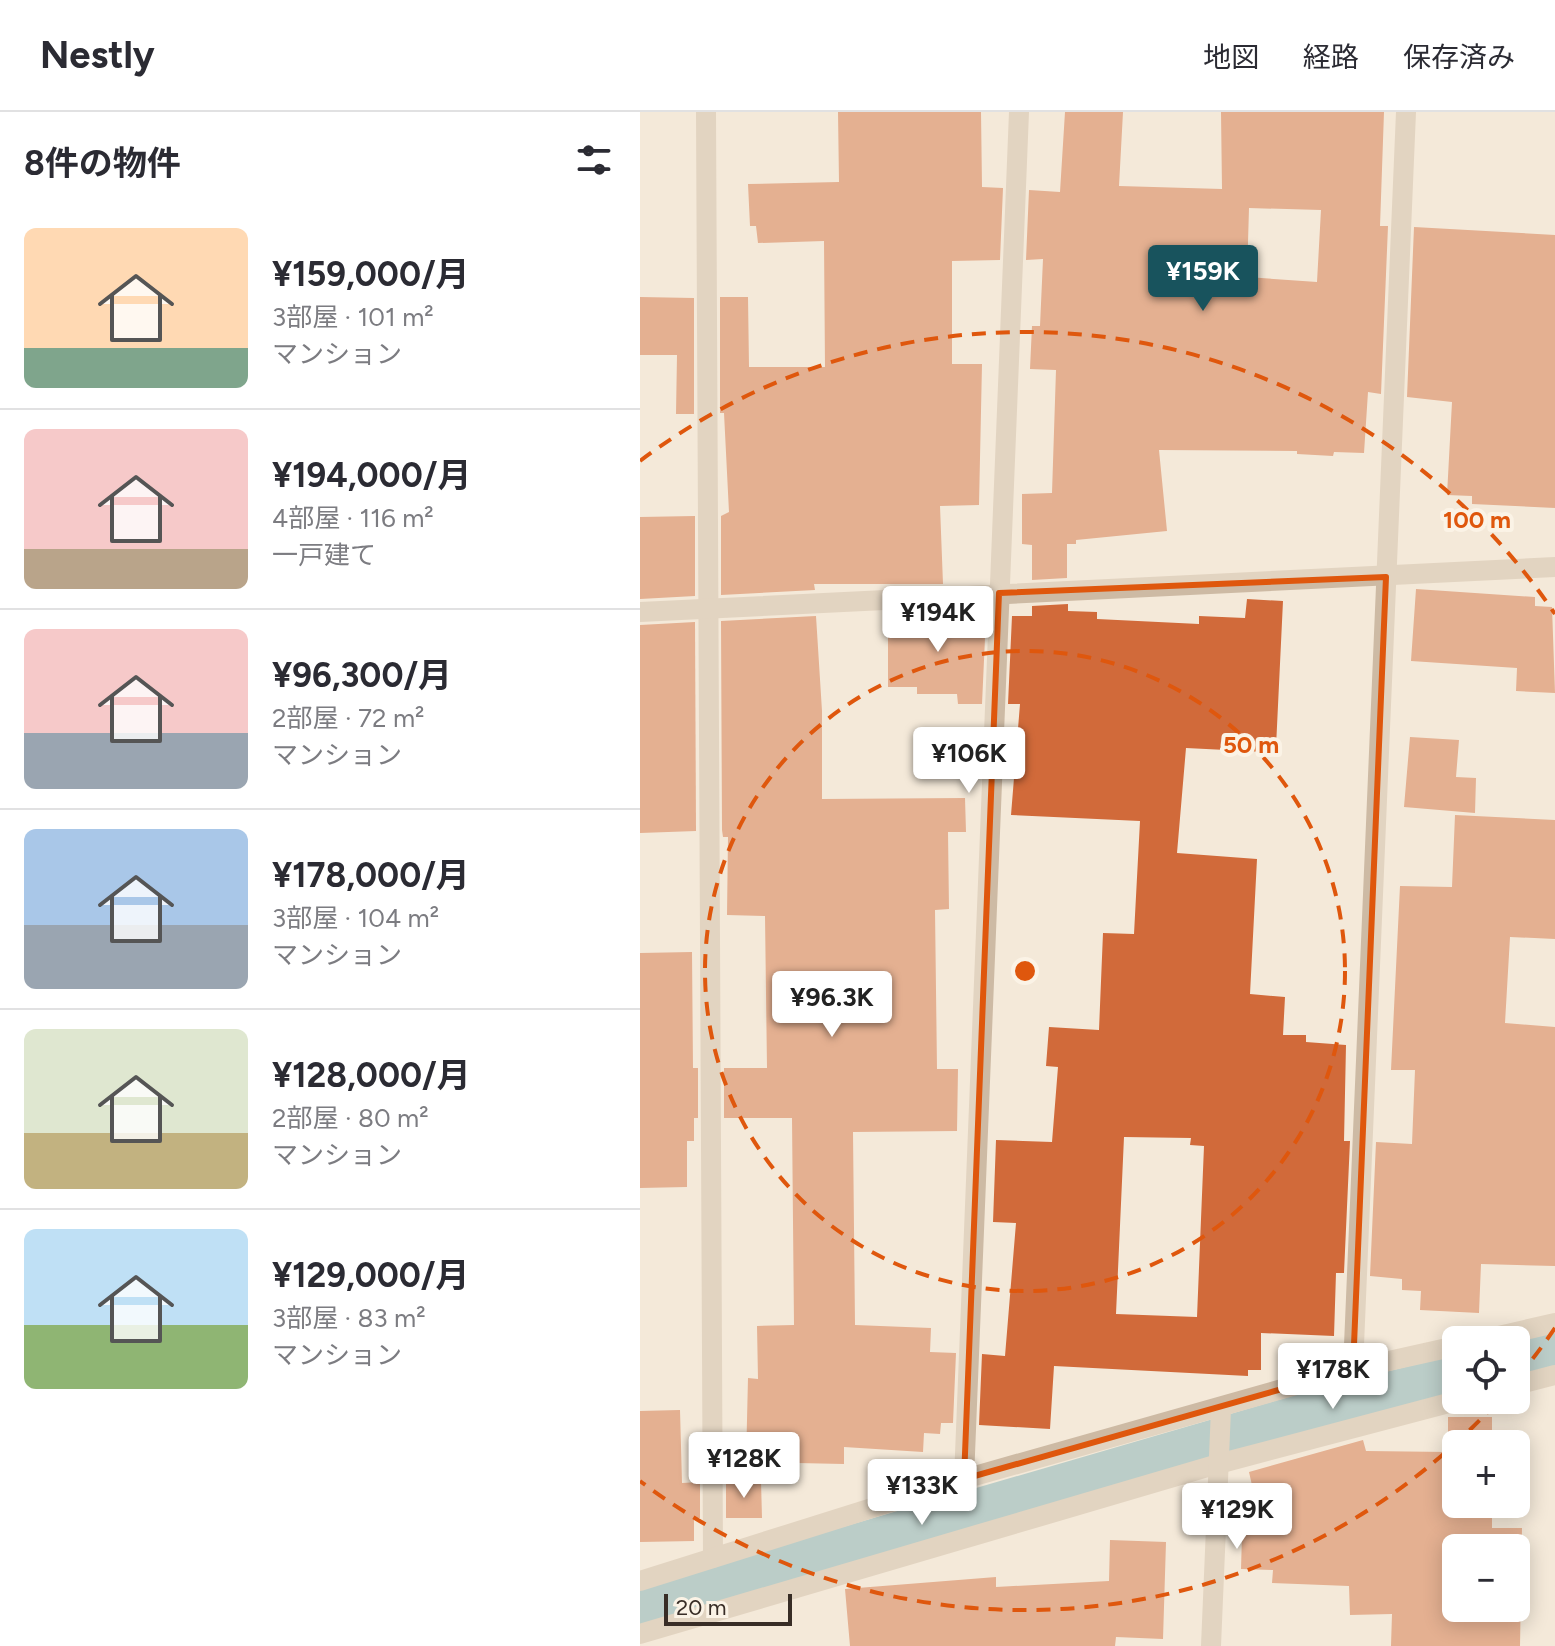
<!DOCTYPE html>
<html lang="ja">
<head>
<meta charset="utf-8">
<style>
  body { margin:0; font-family:Figtree,"Noto Sans JP",sans-serif; background:#f7f7f7; color:#2b2b33; height:100vh; display:flex; flex-direction:column; font-size:30px; white-space:nowrap }
  * { box-sizing:border-box; margin:0 }
  p { font-size:26px; color:#7c7c81 }
  .icon { flex:none; width:44px; height:44px; fill:none; stroke:currentColor; stroke-width:2; stroke-linecap:round; stroke-linejoin:round }
  .map { position:relative; flex:1; overflow:hidden }
  .details { display:flex; flex-direction:column; background:#fff; width:640px }
  .details>* { flex:none }
  .fabs { position:absolute; left:802px; top:1214px; display:grid; gap:16px }
  .fabs a { display:grid; place-items:center; width:88px; height:88px; border-radius:12px; background:#fff; box-shadow:0 4px 20px #0003; font-size:40px }
  .scale { position:absolute; left:24px; bottom:20px; width:128px; box-sizing:border-box; padding-left:8px; border:4px solid #382d26; border-top:0; font-size:22px; line-height:28px; white-space:nowrap; color:#382d26; -webkit-text-stroke:6px #fbf3e6; paint-order:stroke }
  .price { position:absolute; translate:-50% -68px; padding:0 18px; border-radius:8px; background:#fff; color:#222; font-size:26px; line-height:52px; filter:drop-shadow(0 2px 4px #0008) }
  .price::after { content:''; position:absolute; left:50%; top:48px; width:24px; height:18px; margin-left:-12px; background:inherit; clip-path:polygon(0 0,100% 0,50% 100%) }
  .price.on { background:#18535d; color:#fff }
  ul { padding:0; list-style:none }
  li { display:flex; align-items:center; gap:24px; height:200px; padding:0 24px }
  li+li { border-top:2px solid #e1e1e2 }
  li span { display:grid; place-items:center; flex:none; width:224px; height:160px; border-radius:12px; color:#555 }
  li>.icon { margin-inline-start:auto }
  span .icon { width:96px; height:96px; fill:#fffc; stroke-width:1 }
  li b { font-size:34px }
  h2 { display:flex; justify-content:space-between; align-items:center; height:96px; padding:0 24px; font-size:34px }
  header { display:flex; align-items:center; gap:48px; box-sizing:border-box; height:112px; padding:0 40px; background:#fff; border-bottom:2px solid #e1e1e2 }
  header strong { font-size:38px }
  nav { display:flex; gap:44px; margin-inline-start:auto; font-size:28px }
  main { display:flex; flex:1; min-height:0 }
  .map>svg:first-child { display:block }
  .lines { fill:none; stroke-linecap:round; stroke-linejoin:round }
  .canal { stroke:#76acb3; stroke-width:44 }
  .building { fill:#d16a3a; fill-rule:evenodd }
  .minor { stroke:#cdbaa4; stroke-width:20 }
  .marked { fill:none; stroke:#df570d; stroke-width:6; stroke-linejoin:round }
  .ring { fill:none; stroke:#df570d; stroke-width:4; stroke-dasharray:14 10 }
  .centre { fill:#df570d; stroke:#fbf3e6; stroke-width:4 }
  .ring-label { font-size:24px; text-anchor:middle; font-weight:bold; fill:#df570d; stroke:#fbf3e6; stroke-width:8; stroke-linejoin:round; paint-order:stroke }
</style>
</head>
<body>
<header>
<strong>Nestly</strong>
<nav><a>地図</a><a>経路</a><a>保存済み</a></nav>
</header>
<main>
<section class="details">
<h2>8件の物件<svg class="icon" aria-label="filters" viewBox="0 0 24 24"><path d="M4 7h16M4 17h16"/><circle cx="9" cy="7" r="2"/><circle cx="15" cy="17" r="2"/></svg></h2>
<ul>
<li><span style="background:linear-gradient(#ffd9b3 75%,#7fa58c 0)"><svg class="icon" aria-label="home" viewBox="0 0 24 24"><path d="M3 11l9-7 9 7M6 9v11h12V9"/></svg></span><div><b>¥159,000/月</b><p>3部屋 · 101 m²</p><p>マンション</p></div></li>
<li><span style="background:linear-gradient(#f6c9c9 75%,#b9a48a 0)"><svg class="icon" aria-label="home" viewBox="0 0 24 24"><path d="M3 11l9-7 9 7M6 9v11h12V9"/></svg></span><div><b>¥194,000/月</b><p>4部屋 · 116 m²</p><p>一戸建て</p></div></li>
<li><span style="background:linear-gradient(#f6c9c9 65%,#9aa5b1 0)"><svg class="icon" aria-label="home" viewBox="0 0 24 24"><path d="M3 11l9-7 9 7M6 9v11h12V9"/></svg></span><div><b>¥96,300/月</b><p>2部屋 · 72 m²</p><p>マンション</p></div></li>
<li><span style="background:linear-gradient(#a9c7e8 60%,#9aa5b1 0)"><svg class="icon" aria-label="home" viewBox="0 0 24 24"><path d="M3 11l9-7 9 7M6 9v11h12V9"/></svg></span><div><b>¥178,000/月</b><p>3部屋 · 104 m²</p><p>マンション</p></div></li>
<li><span style="background:linear-gradient(#dfe7d0 65%,#c2b280 0)"><svg class="icon" aria-label="home" viewBox="0 0 24 24"><path d="M3 11l9-7 9 7M6 9v11h12V9"/></svg></span><div><b>¥128,000/月</b><p>2部屋 · 80 m²</p><p>マンション</p></div></li>
<li><span style="background:linear-gradient(#bfe0f5 60%,#8fb573 0)"><svg class="icon" aria-label="home" viewBox="0 0 24 24"><path d="M3 11l9-7 9 7M6 9v11h12V9"/></svg></span><div><b>¥129,000/月</b><p>3部屋 · 83 m²</p><p>マンション</p></div></li>
</ul>
</section>
<div class="map">
<svg width="915" height="1534" viewBox="0 0 915 1534">
  <rect width="100%" height="100%" fill="#f4e9d9"/>
  <g class="lines">
    <!-- canal -->
    <g class="canal">
      <polyline points="876,1251 915,1241"/>
      <polyline points="0,1497 679,1299 816,1265"/>
    </g>
  </g>
  <!-- building -->
  <g class="building">
    <polygon points="198,0 341,0 342,75 363,76 360,148 312,149 312,252 342,252 339,393 300,394 303,472 174,472 175,478 81,483 81,404 89,400 84,301 80,301 80,185 108,185 109,255 185,255 184,129 118,131 116,114 110,114 108,72 199,70"/>
    <path d="M425,0H483L479,74L582,77L581,0H744L740,114H748L741,282L728,280L724,341L694,340L693,344L657,342V339L519,338L527,419L436,428V432H427V466L392,468V433L382,432V382L412,381L416,258L390,257L392,214H400L403,147L386,148L389,78L420,80ZM609,96L681,98L677,170L607,165Z"/>
    <polygon points="774,115 915,123 915,396 832,392 832,384 807,383 812,290 767,285"/>
    <polygon points="0,185 54,186 54,302 36,302 37,243 0,243"/>
    <polygon points="55,404 55,484 0,487 0,405"/>
    <polygon points="776,477 895,485 895,494 912,495 915,581 876,579 877,556 771,549"/>
    <path d="M607,487L643,489L636,635L626,634V640L546,636L537,741L617,747L610,882L645,885L643,923H666V930L706,933L704,1029H710L704,1161H696L694,1224L621,1221V1258H608V1264L414,1254L410,1317L339,1313L342,1242L365,1244L376,1111L353,1110L356,1028L412,1030L418,955L406,954L409,915L459,918L463,821L494,822L500,709L371,703L380,592H368L372,504H392V494L428,492V499L457,500V507L559,512V504L605,506ZM484,1025L551,1026L550,1033L564,1034L557,1205L476,1202Z"/>
    <polygon points="304,498 304,503 346,504 342,592 318,592 317,582 277,582 277,575 248,575 248,501"/>
    <polygon points="176,504 182,599 182,687 325,686 326,720 308,720 309,797 295,798 297,957 318,957 317,1019 213,1020 215,1213 291,1216 290,1240 316,1241 313,1311 301,1311 300,1322 284,1321 283,1340 204,1335 204,1352 106,1350 108,1266 118,1267 117,1214 154,1213 152,1006 84,1006 84,956 127,956 125,804 87,803 88,725 83,725 82,718 81,509"/>
    <polygon points="55,510 56,719 0,721 0,513"/>
    <polygon points="770,625 819,628 816,665 836,666 835,701 764,695"/>
    <polygon points="815,703 915,708 915,827 870,825 865,911 915,915 915,1154 841,1152 839,1201 780,1198 781,1179 762,1178 762,1167 730,1164 736,1030 772,1032 775,958 751,958 760,774 812,775"/>
    <polygon points="52,840 53,956 58,956 58,1006 54,1006 54,1029 47,1029 47,1075 0,1076 0,841"/>
    <polygon points="40,1298 42,1371 60,1370 60,1406 54,1406 54,1429 0,1430 0,1299"/>
    <path d="M808,1305H852V1332H816V1392H852V1416H882L880,1534H751L752,1502L710,1503L709,1474L632,1471L633,1458L601,1457L603,1390L616,1391L609,1360L723,1328L726,1339L808,1340ZM816,1436H876V1496H816Z"/>
    <polygon points="121,1369 122,1406 86,1406 86,1370"/>
    <polygon points="470,1428 526,1430 523,1527 476,1525 475,1534 210,1534 205,1477 356,1465 356,1475 469,1469"/>
  </g>
  <g class="lines">
    <!-- minor -->
    <g class="minor">
      <polyline points="66,0 73,1446"/>
      <polyline points="0,500 915,455"/>
      <polyline points="841,1228 915,1211"/>
      <polyline points="713,1257 766,0"/>
      <polyline points="876,1273 915,1263"/>
      <polyline points="324,1367 379,0"/>
      <polyline points="0,1469 324,1367 713,1257 816,1234"/>
      <polyline points="0,1522 578,1352 820,1288"/>
      <polyline points="571,1534 581,1297"/>
    </g>
  </g>
  <!-- marked area -->
  <path d="M0 0H915V1534H0ZM746,465L713,1257L324,1367L359,481Z" fill="#f4e9d9" fill-opacity=".55" fill-rule="evenodd"/>
  <path class="marked" d="M746,465L713,1257L324,1367L359,481Z"/>
  <!-- distance rings -->
  <g class="ring">
    <circle cx="385" cy="859" r="320"/>
    <path d="M915 1216A639 639 0 0 1 878 1265M856 1291A639 639 0 0 1 0 1369M0 349A639 639 0 0 1 915 502"/>
  </g>
  <circle cx="385" cy="859" r="12" class="centre"/>
  <g class="ring-label">
    <text x="837" y="416">100 m</text>
    <text x="611" y="641">50 m</text>
  </g>
</svg>
<div class="fabs">
<a><svg class="icon" aria-label="locate" viewBox="0 0 24 24"><circle cx="12" cy="12" r="6"/><path d="M12 2v4M12 18v4M2 12h4M18 12h4"/></svg></a>
<a>+</a>
<a>−</a>
</div>
<div class="scale">20 m</div>
<b class="price on" style="left:563px;top:201px">¥159K</b>
<b class="price" style="left:298px;top:542px">¥194K</b>
<b class="price" style="left:329px;top:683px">¥106K</b>
<b class="price" style="left:192px;top:927px">¥96.3K</b>
<b class="price" style="left:693px;top:1299px">¥178K</b>
<b class="price" style="left:104px;top:1388px">¥128K</b>
<b class="price" style="left:282px;top:1415px">¥133K</b>
<b class="price" style="left:597px;top:1439px">¥129K</b>
</div>
</main>
</body>
</html>
